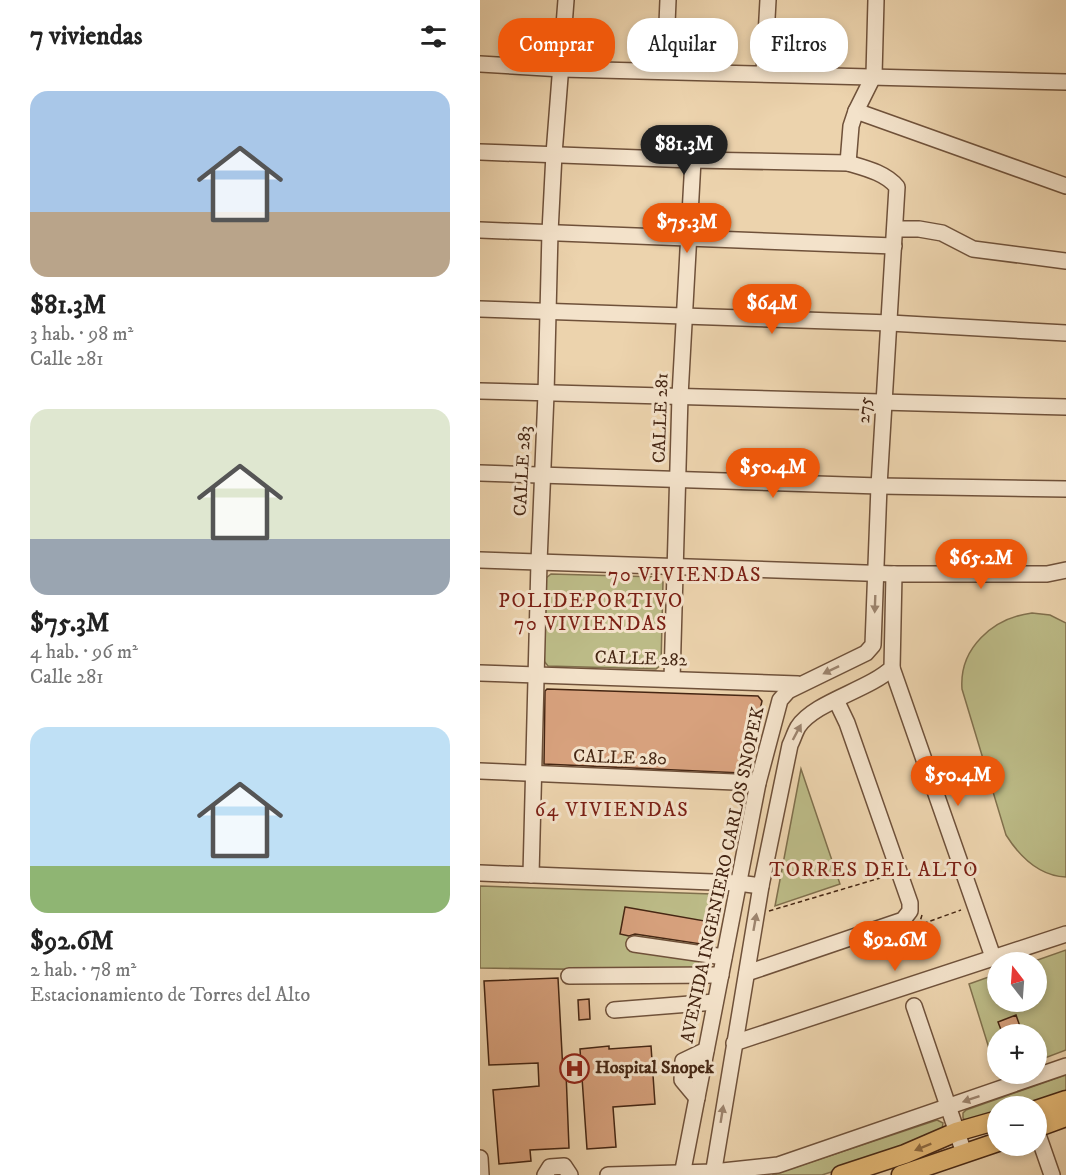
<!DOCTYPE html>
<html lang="es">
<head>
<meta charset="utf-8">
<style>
  body { margin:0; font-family:"IM FELL DW Pica",serif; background:#f6f6f6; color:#222; height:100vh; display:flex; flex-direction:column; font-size:22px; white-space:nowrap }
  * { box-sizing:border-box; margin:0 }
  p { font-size:20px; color:#767676 }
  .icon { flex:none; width:33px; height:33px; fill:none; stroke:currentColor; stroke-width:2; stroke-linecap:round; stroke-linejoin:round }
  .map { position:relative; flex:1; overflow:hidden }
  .drawer { display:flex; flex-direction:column; background:#fff; width:480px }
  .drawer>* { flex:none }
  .hud { position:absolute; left:18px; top:18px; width:477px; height:54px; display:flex; gap:12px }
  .needle { width:39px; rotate:343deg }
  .fabs { position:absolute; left:507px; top:952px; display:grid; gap:12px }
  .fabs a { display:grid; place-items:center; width:60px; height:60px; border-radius:50%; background:#fff; box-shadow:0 3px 9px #0003; font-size:30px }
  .price { position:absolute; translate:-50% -51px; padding:0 14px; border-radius:21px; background:#ea580c; color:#fff; font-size:20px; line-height:39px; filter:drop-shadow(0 2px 3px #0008) }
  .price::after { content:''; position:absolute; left:50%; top:36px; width:18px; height:14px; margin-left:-9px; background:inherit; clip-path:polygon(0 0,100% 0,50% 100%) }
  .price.on { background:#222; color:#fff }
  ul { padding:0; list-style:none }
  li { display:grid; align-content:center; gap:12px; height:318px; padding:0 30px }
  li span { display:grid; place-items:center; height:186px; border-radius:18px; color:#555 }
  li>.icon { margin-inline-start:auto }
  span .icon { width:108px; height:108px; fill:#fffc; stroke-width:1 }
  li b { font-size:26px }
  h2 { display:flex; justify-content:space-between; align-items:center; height:72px; padding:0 30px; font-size:26px }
  .chip { padding:0 21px; border-radius:24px; background:#fff; box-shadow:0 3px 9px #0003; font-size:21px; line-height:54px }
  .chip.on { background:#ea580c; color:#fff }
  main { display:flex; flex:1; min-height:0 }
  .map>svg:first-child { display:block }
  .green { fill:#bcbb87; stroke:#80704d; stroke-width:1.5 }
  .building { fill:#d7a17d; stroke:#452613; stroke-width:1.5 }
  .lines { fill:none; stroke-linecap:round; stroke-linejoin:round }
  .minor-casing { stroke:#6f513a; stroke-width:18 }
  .major-casing { stroke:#452613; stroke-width:21 }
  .path { stroke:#452613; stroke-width:1.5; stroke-dasharray:4.5 3; stroke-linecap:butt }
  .minor { stroke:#f3e2ca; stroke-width:15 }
  .major { stroke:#e6ba76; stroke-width:18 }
  .oneway { fill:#9c846e }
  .oneway2 { fill:#8d6940 }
  .labels { text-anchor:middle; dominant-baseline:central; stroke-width:6; stroke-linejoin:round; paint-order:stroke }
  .street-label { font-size:18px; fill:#452613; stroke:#f3e2ca }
  .poi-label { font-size:18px; font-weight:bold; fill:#452613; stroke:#f3e2ca; text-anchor:start }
  .neighbourhood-label { font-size:20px; letter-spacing:1.5px; fill:#7a1f14; stroke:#f3e2ca }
</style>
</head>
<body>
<main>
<section class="drawer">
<h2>7 viviendas<svg class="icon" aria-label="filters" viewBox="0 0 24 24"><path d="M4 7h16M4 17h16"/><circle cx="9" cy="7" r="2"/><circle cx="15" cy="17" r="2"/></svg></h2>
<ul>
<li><span style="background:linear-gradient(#a9c7e8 65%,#b9a48a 0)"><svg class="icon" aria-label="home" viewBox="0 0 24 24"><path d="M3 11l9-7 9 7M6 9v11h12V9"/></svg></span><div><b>$81.3M</b><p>3 hab. · 98 m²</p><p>Calle 281</p></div></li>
<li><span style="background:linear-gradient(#dfe7d0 70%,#9aa5b1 0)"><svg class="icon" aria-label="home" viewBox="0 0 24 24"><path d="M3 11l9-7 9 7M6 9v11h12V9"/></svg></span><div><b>$75.3M</b><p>4 hab. · 96 m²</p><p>Calle 281</p></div></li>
<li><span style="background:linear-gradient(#bfe0f5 75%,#8fb573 0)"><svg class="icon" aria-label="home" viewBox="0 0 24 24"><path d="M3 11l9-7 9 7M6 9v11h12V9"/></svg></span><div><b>$92.6M</b><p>2 hab. · 78 m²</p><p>Estacionamiento de Torres del Alto</p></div></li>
</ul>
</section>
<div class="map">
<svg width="586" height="1175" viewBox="0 0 586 1175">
  <rect width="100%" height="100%" fill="#ecd3ad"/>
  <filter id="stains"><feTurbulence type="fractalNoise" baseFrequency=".00333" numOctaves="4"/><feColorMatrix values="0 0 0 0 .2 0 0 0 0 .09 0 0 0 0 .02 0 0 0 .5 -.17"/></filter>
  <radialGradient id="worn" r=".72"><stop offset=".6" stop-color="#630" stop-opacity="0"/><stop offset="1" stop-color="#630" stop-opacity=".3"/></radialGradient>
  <!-- green -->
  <g class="green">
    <polygon points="71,574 179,577 183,582 181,665 176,669 68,666 64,661 66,578"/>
    <path d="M552,613L570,615L586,623V877C559,876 540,857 526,835L482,689C479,648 513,618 552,613Z"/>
    <polygon points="321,769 360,884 295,906"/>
    <polygon points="0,886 232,894 239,900 224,971 0,968"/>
    <polygon points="586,950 586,1050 557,1061 556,1035 518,1035 517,1074 489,984 517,974 518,1002 556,1002 556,963 549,963"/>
    <polygon points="586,1075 586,1095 549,1107 518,1107 517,1115 486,1122 483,1118 483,1113 486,1110"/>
    <polygon points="457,1120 463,1123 462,1129 376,1164 342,1175 292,1175"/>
  </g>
  <!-- building -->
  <g class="building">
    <polygon points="67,689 278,696 282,701 267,769 262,773 64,764 65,691"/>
    <polygon points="145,907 225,921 221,944 155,934 149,936 140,934"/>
    <polygon points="78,978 83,1072 86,1072 89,1148 50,1150 51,1161 19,1164 13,1090 59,1086 58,1063 9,1065 4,981"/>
    <polygon points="109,999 110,1019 99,1020 98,1000"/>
    <polygon points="536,1015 543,1035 523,1035 518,1022"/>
    <polygon points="129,1046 129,1049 171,1046 175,1104 133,1107 136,1147 107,1149 100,1049"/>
  </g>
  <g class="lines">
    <defs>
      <g id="minor">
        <polyline points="0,64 82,69 586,82"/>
        <polyline points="185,71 188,0"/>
        <polyline points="284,73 288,0"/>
        <polyline points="376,111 586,186"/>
        <path d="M0,152L213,160L368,163C385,168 406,173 417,187L399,486L393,645L386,653L308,691L300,700L278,783L202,1175"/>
        <polyline points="368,163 371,126 376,111 394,75 396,0"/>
        <polyline points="415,229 439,229 462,233 493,249 586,261"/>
        <polyline points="0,230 414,246"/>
        <polyline points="0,309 410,323 586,333"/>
        <polyline points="0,391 586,407"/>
        <polyline points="0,473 399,486 586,489"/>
        <polyline points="0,560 414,574 567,574 586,570"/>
        <polyline points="412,668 513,957"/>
        <polyline points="0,673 318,684"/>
        <polyline points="192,679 200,396 213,160"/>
        <polyline points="0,771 278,783"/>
        <polyline points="0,873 258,883 281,886"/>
        <polyline points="51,875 59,562 66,394 70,232 74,154 86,0"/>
        <polyline points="154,944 244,957"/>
        <polyline points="267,973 423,920 430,911 430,903 367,723 356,700"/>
        <polyline points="89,976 241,975"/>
        <polyline points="434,1006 484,1153"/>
        <polyline points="134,1010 235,1002"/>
        <polyline points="254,1043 586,934"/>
        <polyline points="217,1098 202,1080 203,1061 226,1050"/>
        <polyline points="556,1129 572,1175"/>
        <polyline points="0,1158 1,1175"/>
        <polyline points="65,1175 70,1167 84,1166 90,1175"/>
        <polyline points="128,1175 233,1172 298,1165 586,1066"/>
        <path d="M233,1175L281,886L310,745C313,739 315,732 318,727C334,702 389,690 412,668L414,574"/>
      </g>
      <g id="major">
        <polyline points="556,1110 586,1100"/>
        <polyline points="556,1128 586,1117"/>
        <polyline points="361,1175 425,1154 476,1132 518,1120"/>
        <polyline points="421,1175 518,1142"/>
      </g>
    </defs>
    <!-- minor casing -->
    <use href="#minor" class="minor-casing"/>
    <!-- major casing -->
    <use href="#major" class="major-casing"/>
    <!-- path -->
    <g class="path">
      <polyline points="289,911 407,876"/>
      <polyline points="442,915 439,925 481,910"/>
    </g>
    <!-- minor -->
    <use href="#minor" class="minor"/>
    <!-- major -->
    <use href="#major" class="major"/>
  </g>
  <!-- one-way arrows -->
  <defs><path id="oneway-solid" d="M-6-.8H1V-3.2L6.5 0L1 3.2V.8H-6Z" transform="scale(1.5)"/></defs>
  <g class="oneway">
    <use href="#oneway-solid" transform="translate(395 604) rotate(92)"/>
    <use href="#oneway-solid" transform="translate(351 670) rotate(154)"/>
    <use href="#oneway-solid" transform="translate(317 732) rotate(-62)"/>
    <use href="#oneway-solid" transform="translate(275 922) rotate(-80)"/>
    <use href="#oneway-solid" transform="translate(491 1099) rotate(161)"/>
    <use href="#oneway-solid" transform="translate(242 1114) rotate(-81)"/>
  </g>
  <use class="oneway2" href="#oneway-solid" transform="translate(443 1147) rotate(158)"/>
  <!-- icons -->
  <defs>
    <symbol id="hospital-ring" viewBox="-11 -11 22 22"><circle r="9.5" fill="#f3e2ca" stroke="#8f2418" stroke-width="1.5"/><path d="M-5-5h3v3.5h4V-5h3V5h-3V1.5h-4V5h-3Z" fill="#8f2418"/></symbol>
  </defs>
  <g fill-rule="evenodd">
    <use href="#hospital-ring" x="78" y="1052" width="33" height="33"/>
  </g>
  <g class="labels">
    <!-- street labels -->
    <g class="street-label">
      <text transform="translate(385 410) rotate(-86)">275</text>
      <text transform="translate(181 418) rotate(-88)">CALLE 281</text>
      <text transform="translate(43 471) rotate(-87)">CALLE 283</text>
      <text transform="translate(161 659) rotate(2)">CALLE 282</text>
      <text transform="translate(140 758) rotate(2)">CALLE 280</text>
      <text transform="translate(243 875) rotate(-78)">AVENIDA INGENIERO CARLOS SNOPEK</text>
    </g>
    <!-- poi labels -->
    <g class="poi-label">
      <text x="115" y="1068">Hospital Snopek</text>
    </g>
    <!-- neighbourhood labels -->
    <g class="neighbourhood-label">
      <text x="205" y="575">70 VIVIENDAS</text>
      <text x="111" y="601">POLIDEPORTIVO<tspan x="111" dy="23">70 VIVIENDAS</tspan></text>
      <text x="132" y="810">64 VIVIENDAS</text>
      <text x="394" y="870">TORRES DEL ALTO</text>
    </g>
  </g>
  <rect width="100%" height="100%" filter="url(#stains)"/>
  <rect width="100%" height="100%" fill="url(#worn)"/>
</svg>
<div class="fabs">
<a><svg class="needle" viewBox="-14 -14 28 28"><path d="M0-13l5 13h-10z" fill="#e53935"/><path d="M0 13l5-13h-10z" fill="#767676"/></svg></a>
<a>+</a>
<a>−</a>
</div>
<b class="price on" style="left:204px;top:176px">$81.3M</b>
<b class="price" style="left:207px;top:254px">$75.3M</b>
<b class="price" style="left:292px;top:335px">$64M</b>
<b class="price" style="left:293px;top:499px">$50.4M</b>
<b class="price" style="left:501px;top:590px">$65.2M</b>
<b class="price" style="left:478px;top:807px">$50.4M</b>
<b class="price" style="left:415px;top:972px">$92.6M</b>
<div class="hud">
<a class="chip on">Comprar</a>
<a class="chip">Alquilar</a>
<a class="chip">Filtros</a>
</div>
</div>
</main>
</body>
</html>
